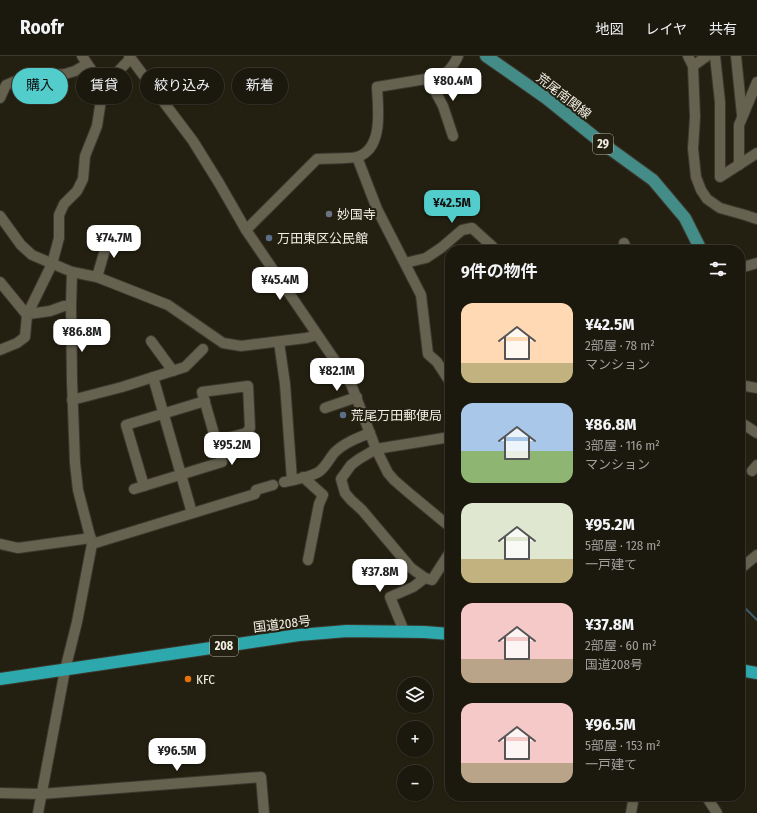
<!DOCTYPE html>
<html lang="ja">
<head>
<meta charset="utf-8">
<style>
  body { margin:0; font-family:"Fira Sans Condensed","Noto Sans JP",sans-serif; background:#242116; color:#f1f3f6; height:100vh; display:flex; flex-direction:column; font-size:15px; white-space:nowrap }
  * { box-sizing:border-box; margin:0 }
  p { font-size:13px; color:#a0a09d }
  .icon { flex:none; width:22px; height:22px; fill:none; stroke:currentColor; stroke-width:2; stroke-linecap:round; stroke-linejoin:round }
  .map { position:relative; flex:1; overflow:hidden }
  .panel { position:absolute; left:445px; top:189px; width:300px; height:556px; display:flex; flex-direction:column; background:#1b180d; border-radius:16px; box-shadow:0 1px 3px #0004,0 0 0 1px #39372e }
  .panel>* { flex:none }
  .banner { position:absolute; left:12px; top:12px; width:373px; height:36px; display:flex; gap:8px }
  .controls { position:absolute; left:397px; top:621px; display:grid; gap:8px }
  .controls a { display:grid; place-items:center; width:36px; height:36px; border-radius:50%; background:#1b180d; box-shadow:0 1px 3px #0004,0 0 0 1px #39372e; font-size:20px }
  .price { position:absolute; translate:-50% -34px; padding:0 9px; border-radius:8px; background:#fff; color:#222; font-size:13px; line-height:26px; filter:drop-shadow(0 1px 2px #0008) }
  .price::after { content:''; position:absolute; left:50%; top:24px; width:12px; height:9px; margin-left:-6px; background:inherit; clip-path:polygon(0 0,100% 0,50% 100%) }
  .price.current { background:#53cdcb; color:#111 }
  ul { padding:0; list-style:none }
  li { display:flex; align-items:center; gap:12px; height:100px; padding:0 16px }
  li span { display:grid; place-items:center; flex:none; width:112px; height:80px; border-radius:12px; color:#555 }
  li>.icon { margin-inline-start:auto }
  span .icon { width:48px; height:48px; fill:#fffc; stroke-width:1 }
  li b { font-size:17px }
  h2 { display:flex; justify-content:space-between; align-items:center; height:48px; padding:0 16px; font-size:17px }
  .pill { padding:0 14px; border-radius:18px; background:#1b180d; box-shadow:0 1px 3px #0004,0 0 0 1px #39372e; font-size:14px; line-height:36px }
  .pill.current { background:#53cdcb; color:#111 }
  header { display:flex; align-items:center; gap:24px; box-sizing:border-box; height:56px; padding:0 20px; background:#1b180d; border-bottom:1px solid #39372e }
  header strong { font-size:19px }
  nav { display:flex; gap:22px; margin-inline-start:auto; font-size:14px }
  .map>svg:first-child { display:block }
  .lines { fill:none; stroke-linecap:round; stroke-linejoin:round }
  .stream { stroke:#3f5a69; stroke-width:2 }
  .minor-casing { stroke:#3c382f; stroke-width:12 }
  .major-casing { stroke:#3c382f; stroke-width:14 }
  .highway-casing { stroke:#3c382f; stroke-width:14 }
  .minor { stroke:#666250; stroke-width:10 }
  .major { stroke:#448c88; stroke-width:12 }
  .highway { stroke:#2da8ad; stroke-width:12 }
  .worship-dot { fill:#6b7280; stroke:#242011; stroke-width:1.5 }
  .service-dot { fill:#5c6f8a; stroke:#242011; stroke-width:1.5 }
  .food-dot { fill:#e8710a; stroke:#242011; stroke-width:1.5 }
  .labels { text-anchor:middle; dominant-baseline:central; stroke-width:4; stroke-linejoin:round; paint-order:stroke }
  .shield { fill:#242011; stroke:#b4b1a5; stroke-width:1 }
  .shield-label { font-size:12px; font-weight:bold; fill:#f2efe5 }
  .street-label { font-size:13px; fill:#f2efe5; stroke:#242011 }
  .poi-label { font-size:13px; fill:#f2efe5; stroke:#242011; text-anchor:start }
</style>
</head>
<body>
<header>
<strong>Roofr</strong>
<nav><a>地図</a><a>レイヤ</a><a>共有</a></nav>
</header>
<div class="map">
<svg width="757" height="757" viewBox="0 0 757 757">
  <rect width="100%" height="100%" fill="#242011"/>
  <g class="lines">
    <!-- stream -->
    <polyline class="stream" points="740,547 757,564"/>
    <defs>
      <g id="minor">
        <polyline points="82,0 103,31"/>
        <polyline points="129,0 193,85 219,127 246,174 351,328 376,393 388,417 394,424 409,437 450,471"/>
        <polyline points="688,0 693,10 695,61 693,93 696,121 701,134 707,143 720,152 745,159 757,163"/>
        <polyline points="715,0 720,46 720,121 757,97"/>
        <polyline points="736,0 742,59"/>
        <polyline points="693,10 707,0"/>
        <polyline points="428,22 443,50 453,80"/>
        <polyline points="0,42 6,29 25,21 65,18 75,15 87,8"/>
        <polyline points="357,101 377,153 421,239 428,298 437,306 450,326"/>
        <polyline points="739,109 739,69 757,26"/>
        <polyline points="0,160 21,189 32,199 72,216 97,221 168,249 223,287 241,290 306,282 317,279"/>
        <path d="M246,174L317,103C327,102 349,103 357,101C384,93 378,52 377,31L438,21C449,16 453,11 458,0"/>
        <polyline points="624,187 627,194"/>
        <polyline points="405,207 426,202 441,192 462,174 472,172 493,191"/>
        <polyline points="740,212 757,207"/>
        <polyline points="97,221 109,180"/>
        <polyline points="0,226 27,259"/>
        <polyline points="29,258 50,255 64,250 71,250"/>
        <polyline points="151,285 173,315"/>
        <polyline points="279,286 285,328 292,424"/>
        <polyline points="0,294 17,287 25,281 27,259 52,208 59,182 59,159 64,148 77,135 83,123 85,100 97,70 103,31 130,3"/>
        <polyline points="153,321 192,457"/>
        <polyline points="740,329 757,332"/>
        <polyline points="72,344 122,331 185,311 203,293"/>
        <polyline points="325,352 357,341"/>
        <polyline points="740,366 757,377"/>
        <polyline points="450,381 376,393 359,403 351,409 341,423 345,437 351,444 362,454 411,512 425,522 432,524 450,496"/>
        <polyline points="752,415 757,409"/>
        <polyline points="303,421 323,439 319,448 308,504"/>
        <path d="M284,426C294,424 312,421 320,415C326,410 330,402 334,397C344,387 357,382 370,377"/>
        <polyline points="144,430 126,369 205,345"/>
        <polyline points="134,433 222,406 202,336 248,330 250,372 246,377 216,385"/>
        <polyline points="0,488 18,492 91,482"/>
        <polyline points="92,488 255,438 256,434 273,429"/>
        <polyline points="740,513 757,499"/>
        <polyline points="404,575 390,541 413,531 425,522"/>
        <polyline points="0,737 41,738 261,721 264,757"/>
        <polyline points="706,740 717,757"/>
        <polyline points="38,757 65,614 77,566 92,488 78,434 75,407 72,325 71,250 72,216"/>
        <polyline points="631,757 634,740"/>
      </g>
      <polyline id="major" points="486,0 546,42 602,87 653,124 685,162 701,194"/>
      <g id="highway">
        <polyline points="740,614 757,617"/>
        <polyline points="0,623 299,579 347,575 424,576 450,578"/>
      </g>
    </defs>
    <!-- minor casing -->
    <use href="#minor" class="minor-casing"/>
    <!-- major casing -->
    <use href="#major" class="major-casing"/>
    <!-- highway casing -->
    <use href="#highway" class="highway-casing"/>
    <!-- minor -->
    <use href="#minor" class="minor"/>
    <!-- major -->
    <use href="#major" class="major"/>
    <!-- highway -->
    <use href="#highway" class="highway"/>
  </g>
  <!-- markers -->
  <circle class="worship-dot" cx="329" cy="158" r="4"/>
  <g class="service-dot">
    <circle cx="269" cy="182" r="4"/>
    <circle cx="343" cy="359" r="4"/>
  </g>
  <circle class="food-dot" cx="188" cy="623" r="4"/>
  <g class="labels">
    <!-- shield labels -->
    <g class="shield">
      <rect x="593" y="78" width="20" height="20" rx="3"/>
      <rect x="210" y="580" width="28" height="20" rx="3"/>
    </g>
    <g class="shield-label">
      <text x="603" y="88">29</text>
      <text x="224" y="590">208</text>
    </g>
    <!-- street labels -->
    <g class="street-label">
      <text transform="translate(564 40) rotate(38)">荒尾南関線</text>
      <text transform="translate(282 568) rotate(-7)">国道208号</text>
    </g>
    <!-- poi labels -->
    <g class="poi-label">
      <text x="337" y="158">妙国寺</text>
      <text x="277" y="182">万田東区公民館</text>
      <text x="351" y="359">荒尾万田郵便局</text>
      <text x="196" y="623">KFC</text>
    </g>
  </g>
</svg>
<div class="controls">
<a><svg class="icon" aria-label="layers" viewBox="0 0 24 24"><path d="M12 4l9 5-9 5-9-5zM3 14l9 5 9-5"/></svg></a>
<a>+</a>
<a>−</a>
</div>
<b class="price" style="left:453px;top:46px">¥80.4M</b>
<b class="price current" style="left:452px;top:168px">¥42.5M</b>
<b class="price" style="left:114px;top:203px">¥74.7M</b>
<b class="price" style="left:280px;top:245px">¥45.4M</b>
<b class="price" style="left:82px;top:297px">¥86.8M</b>
<b class="price" style="left:337px;top:336px">¥82.1M</b>
<b class="price" style="left:232px;top:410px">¥95.2M</b>
<b class="price" style="left:380px;top:537px">¥37.8M</b>
<b class="price" style="left:177px;top:716px">¥96.5M</b>
<div class="banner">
<a class="pill current">購入</a>
<a class="pill">賃貸</a>
<a class="pill">絞り込み</a>
<a class="pill">新着</a>
</div>
<section class="panel">
<h2>9件の物件<svg class="icon" aria-label="filters" viewBox="0 0 24 24"><path d="M4 7h16M4 17h16"/><circle cx="9" cy="7" r="2"/><circle cx="15" cy="17" r="2"/></svg></h2>
<ul>
<li><span style="background:linear-gradient(#ffd9b3 75%,#c2b280 0)"><svg class="icon" aria-label="home" viewBox="0 0 24 24"><path d="M3 11l9-7 9 7M6 9v11h12V9"/></svg></span><div><b>¥42.5M</b><p>2部屋 · 78 m²</p><p>マンション</p></div></li>
<li><span style="background:linear-gradient(#a9c7e8 60%,#8fb573 0)"><svg class="icon" aria-label="home" viewBox="0 0 24 24"><path d="M3 11l9-7 9 7M6 9v11h12V9"/></svg></span><div><b>¥86.8M</b><p>3部屋 · 116 m²</p><p>マンション</p></div></li>
<li><span style="background:linear-gradient(#dfe7d0 70%,#c2b280 0)"><svg class="icon" aria-label="home" viewBox="0 0 24 24"><path d="M3 11l9-7 9 7M6 9v11h12V9"/></svg></span><div><b>¥95.2M</b><p>5部屋 · 128 m²</p><p>一戸建て</p></div></li>
<li><span style="background:linear-gradient(#f6c9c9 70%,#b9a48a 0)"><svg class="icon" aria-label="home" viewBox="0 0 24 24"><path d="M3 11l9-7 9 7M6 9v11h12V9"/></svg></span><div><b>¥37.8M</b><p>2部屋 · 60 m²</p><p>国道208号</p></div></li>
<li><span style="background:linear-gradient(#f6c9c9 75%,#b9a48a 0)"><svg class="icon" aria-label="home" viewBox="0 0 24 24"><path d="M3 11l9-7 9 7M6 9v11h12V9"/></svg></span><div><b>¥96.5M</b><p>5部屋 · 153 m²</p><p>一戸建て</p></div></li>
</ul>
</section>
</div>
</body>
</html>
